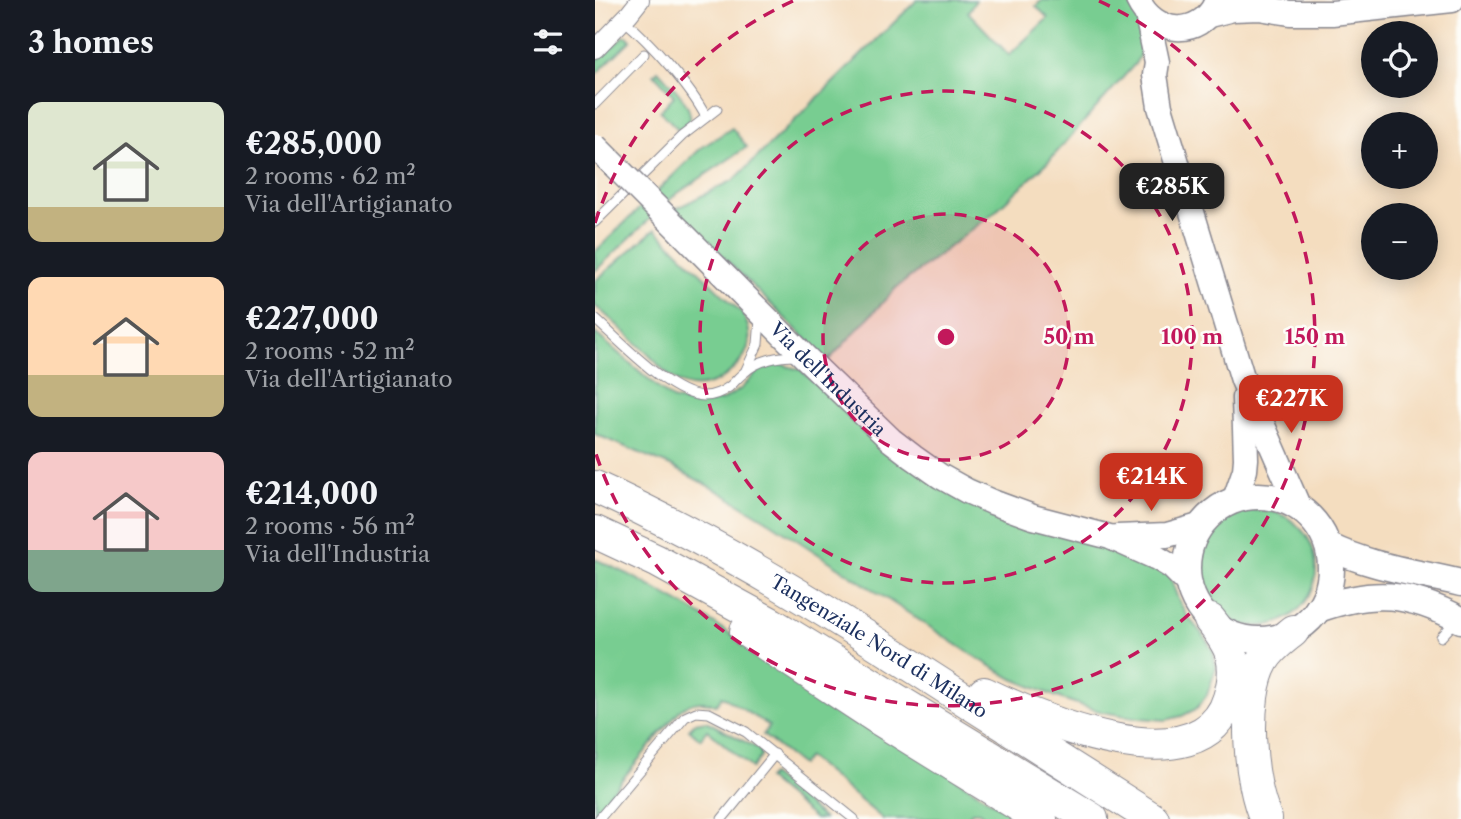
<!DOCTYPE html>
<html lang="en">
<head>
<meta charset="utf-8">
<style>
  body { margin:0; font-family:"Libre Caslon Text",serif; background:#242831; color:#f1f3f6; height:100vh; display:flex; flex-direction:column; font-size:26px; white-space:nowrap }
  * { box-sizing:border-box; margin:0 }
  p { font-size:23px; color:#9ea1a6 }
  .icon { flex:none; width:38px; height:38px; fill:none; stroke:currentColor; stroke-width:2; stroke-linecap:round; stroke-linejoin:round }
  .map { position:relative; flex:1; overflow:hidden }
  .sheet { display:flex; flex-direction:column; background:#171b24; width:595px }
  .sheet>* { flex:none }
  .fabs { position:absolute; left:766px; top:21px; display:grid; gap:14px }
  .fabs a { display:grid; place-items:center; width:77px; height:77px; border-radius:50%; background:#171b24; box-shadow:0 4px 18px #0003; font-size:35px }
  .price { position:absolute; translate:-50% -60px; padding:0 16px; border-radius:14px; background:#c8321e; color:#fff; font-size:23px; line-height:46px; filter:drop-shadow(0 2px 4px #0008) }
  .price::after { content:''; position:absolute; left:50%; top:42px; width:21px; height:16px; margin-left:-10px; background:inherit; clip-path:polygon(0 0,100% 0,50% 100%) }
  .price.on { background:#222; color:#fff }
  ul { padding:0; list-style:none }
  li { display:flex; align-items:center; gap:21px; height:175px; padding:0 28px }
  li span { display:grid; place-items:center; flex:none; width:196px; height:140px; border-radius:14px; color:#555 }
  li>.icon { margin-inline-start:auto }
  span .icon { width:84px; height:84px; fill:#fffc; stroke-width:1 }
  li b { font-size:30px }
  h2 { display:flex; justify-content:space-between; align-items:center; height:84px; padding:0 28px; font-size:30px }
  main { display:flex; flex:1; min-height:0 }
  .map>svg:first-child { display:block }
  .green { fill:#78cd91; stroke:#4a7e78; stroke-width:2 }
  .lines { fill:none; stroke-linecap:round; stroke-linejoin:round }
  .lane-casing { stroke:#88868e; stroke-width:11 }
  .street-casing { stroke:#88868e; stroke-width:20 }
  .secondary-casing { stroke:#88868e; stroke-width:27 }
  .primary-casing { stroke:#88868e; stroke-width:29 }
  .highway-casing { stroke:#88868e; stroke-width:34 }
  .lane { stroke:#fff; stroke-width:9 }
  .street { stroke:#fff; stroke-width:18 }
  .secondary { stroke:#fff; stroke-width:24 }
  .primary { stroke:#fff; stroke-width:26 }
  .highway { stroke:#fff; stroke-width:32 }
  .secondary-bridge-casing { stroke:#88868e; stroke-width:27; stroke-linecap:butt }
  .secondary-bridge { stroke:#fff; stroke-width:24 }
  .ring { fill:none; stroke:#c2185b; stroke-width:3.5; stroke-dasharray:12 9 }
  .labels { text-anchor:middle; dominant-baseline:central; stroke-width:5; stroke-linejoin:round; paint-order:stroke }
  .street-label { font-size:19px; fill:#1b2f5e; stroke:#fdfcf7 }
  .centre { fill:#c2185b; stroke:#fdfcf7; stroke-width:3.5 }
  .ring-label { font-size:21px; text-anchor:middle; font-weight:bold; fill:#c2185b; stroke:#fdfcf7; stroke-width:5; stroke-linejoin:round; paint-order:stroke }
</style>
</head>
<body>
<main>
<section class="sheet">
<h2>3 homes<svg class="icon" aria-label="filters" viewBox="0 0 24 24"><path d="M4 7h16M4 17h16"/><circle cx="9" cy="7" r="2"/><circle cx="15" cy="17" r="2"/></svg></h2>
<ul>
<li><span style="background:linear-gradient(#dfe7d0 75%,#c2b280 0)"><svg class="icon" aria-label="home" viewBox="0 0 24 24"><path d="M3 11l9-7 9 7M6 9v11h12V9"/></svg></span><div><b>€285,000</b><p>2 rooms · 62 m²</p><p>Via dell'Artigianato</p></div></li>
<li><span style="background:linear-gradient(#ffd9b3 70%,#c2b280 0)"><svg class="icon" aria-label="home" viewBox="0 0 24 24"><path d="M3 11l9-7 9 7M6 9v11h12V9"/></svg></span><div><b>€227,000</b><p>2 rooms · 52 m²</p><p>Via dell'Artigianato</p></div></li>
<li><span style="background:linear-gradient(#f6c9c9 70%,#7fa58c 0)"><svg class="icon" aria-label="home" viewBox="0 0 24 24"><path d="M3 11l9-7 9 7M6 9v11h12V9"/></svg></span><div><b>€214,000</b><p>2 rooms · 56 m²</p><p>Via dell'Industria</p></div></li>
</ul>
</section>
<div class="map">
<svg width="866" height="819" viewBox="0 0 866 819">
  <rect width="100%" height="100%" fill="#fdfcf7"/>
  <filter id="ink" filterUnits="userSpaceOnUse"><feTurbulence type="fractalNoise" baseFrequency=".0143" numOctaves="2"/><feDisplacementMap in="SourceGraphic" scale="14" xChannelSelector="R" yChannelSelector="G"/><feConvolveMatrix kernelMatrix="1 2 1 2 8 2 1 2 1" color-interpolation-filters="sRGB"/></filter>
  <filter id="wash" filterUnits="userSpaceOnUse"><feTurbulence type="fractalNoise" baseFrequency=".00686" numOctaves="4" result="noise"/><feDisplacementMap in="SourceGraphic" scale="28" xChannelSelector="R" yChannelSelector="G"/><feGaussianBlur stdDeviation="1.57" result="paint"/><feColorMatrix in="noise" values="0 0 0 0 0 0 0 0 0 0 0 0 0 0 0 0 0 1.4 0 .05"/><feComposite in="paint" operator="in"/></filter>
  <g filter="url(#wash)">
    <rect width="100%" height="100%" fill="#f4ddbf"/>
    <!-- green -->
    <g class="green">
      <path d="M322,0H381L373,12L414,55L453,18L441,6L447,0H533C545,22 555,40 540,64L454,161L397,214L301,288L233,361L80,209L139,180Z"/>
      <polygon points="29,36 32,36 36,40 0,75 0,62"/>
      <path d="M63,70C73,82 98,104 95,120L84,130L65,111L79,96L59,74Z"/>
      <polygon points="137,128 152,147 80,195 0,271 0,252 106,148"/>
      <path d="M60,229L147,313C157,330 158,346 145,362C129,381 103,396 79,379C69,372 61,362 52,353C35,337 18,320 0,306V281Z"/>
      <polygon points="0,333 77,399 97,404 112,403 128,400 147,388 164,370 172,367 185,364 206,370 283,443 528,550 574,573 583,599 592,616 609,636 618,651 621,668 612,695 601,709 587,716 571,720 544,718 507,712 467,699 418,679 379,656 176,523 125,492 78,467 0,434"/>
      <circle cx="663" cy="568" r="58"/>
      <path d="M0,559L33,574L101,612L424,819H392L384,812H377L371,819H288L213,757L206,765L168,735L174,726L127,696L121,705C107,699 96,702 84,711L0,812Z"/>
      <polygon points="111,721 162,748 166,752 166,757 157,768 112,730 105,739 94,729 100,723"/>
      <polygon points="176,775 229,819 230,819 220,819 172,779"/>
    </g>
  </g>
  <g filter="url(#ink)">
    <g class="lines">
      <defs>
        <g id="lane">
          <path d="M29,20C55,42 95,86 111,117"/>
          <polyline points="0,104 49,54"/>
          <polyline points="0,222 87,136 122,109"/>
          <path d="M0,319C25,341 76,396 109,396C118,396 127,392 134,387C140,382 144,376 150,372C163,360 184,356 201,356"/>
          <polyline points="151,370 163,344 165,319"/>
          <polyline points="846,637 862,620"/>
          <polyline points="4,819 90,717 101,712 114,713 151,732 259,819"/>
          <polyline points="127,819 180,754"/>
        </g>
        <polyline id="street" points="0,49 34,14 45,0"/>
        <g id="secondary">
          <path d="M543,0C559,35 604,39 621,3"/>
          <polyline points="552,15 562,62 560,75 565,107 648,380 704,508"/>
          <polyline points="614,15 638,9 664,8 695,13 737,13 857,0"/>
          <path id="s1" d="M86,232L210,357L296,440L318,457L345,476L372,491L397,502L438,517L515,537L562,558L577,567L593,583"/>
          <polyline points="640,499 650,470 651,459 649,398"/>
          <polyline points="522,537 572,535 604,526"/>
        </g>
        <g id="primary">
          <circle cx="664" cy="568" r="72"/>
          <path d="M733,546C775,567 821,572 866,583"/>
          <path d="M723,609C779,589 813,592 866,620"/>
        </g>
        <g id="highway">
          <path id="s2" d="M0,487C133,547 256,626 378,705C438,743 498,781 558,819"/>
          <polyline points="0,532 62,561 177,624 497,819"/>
          <polyline points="151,631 284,719 446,819"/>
          <path d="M389,693C443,719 607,790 634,698C645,663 637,647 615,620"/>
          <path d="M671,819C654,783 647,697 668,661C675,648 687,640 698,631"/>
        </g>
      </defs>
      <!-- lane casing -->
      <use href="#lane" class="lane-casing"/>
      <!-- street casing -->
      <use href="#street" class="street-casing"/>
      <!-- secondary casing -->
      <use href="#secondary" class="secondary-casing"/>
      <!-- primary casing -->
      <use href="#primary" class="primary-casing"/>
      <!-- highway casing -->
      <use href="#highway" class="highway-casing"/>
      <!-- lane -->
      <use href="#lane" class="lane"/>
      <!-- street -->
      <use href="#street" class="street"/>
      <!-- secondary -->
      <use href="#secondary" class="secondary"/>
      <!-- primary -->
      <use href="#primary" class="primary"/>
      <!-- highway -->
      <use href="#highway" class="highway"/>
      <defs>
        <polyline id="secondary-bridge" points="0,146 86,232"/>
      </defs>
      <!-- secondary-bridge casing -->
      <use href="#secondary-bridge" class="secondary-bridge-casing"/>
      <!-- secondary-bridge -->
      <use href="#secondary-bridge" class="secondary-bridge"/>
    </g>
  </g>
  <!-- distance rings -->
  <circle cx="351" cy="337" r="123" fill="#c2185b" fill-opacity=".12"/>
  <g class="ring">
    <circle cx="351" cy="337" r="123"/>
    <circle cx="351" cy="337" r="246"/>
    <path d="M0 223A369 369 0 0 1 198 1M504 1A369 369 0 1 1 0 451"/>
  </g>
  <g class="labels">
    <!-- street labels -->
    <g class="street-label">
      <text stroke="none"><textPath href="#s1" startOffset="208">Via dell'Industria</textPath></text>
      <text stroke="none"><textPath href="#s2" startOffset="326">Tangenziale Nord di Milano</textPath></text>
    </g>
  </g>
  <circle cx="351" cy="337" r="10" class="centre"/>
  <g class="ring-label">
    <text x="474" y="344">50 m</text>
    <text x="597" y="344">100 m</text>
    <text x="720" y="344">150 m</text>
  </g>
</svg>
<div class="fabs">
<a><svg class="icon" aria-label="locate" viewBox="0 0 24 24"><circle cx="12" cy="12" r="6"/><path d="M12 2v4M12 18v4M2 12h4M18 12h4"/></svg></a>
<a>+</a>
<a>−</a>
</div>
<b class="price on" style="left:577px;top:223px">€285K</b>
<b class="price" style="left:696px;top:435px">€227K</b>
<b class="price" style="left:556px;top:513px">€214K</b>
</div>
</main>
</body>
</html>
